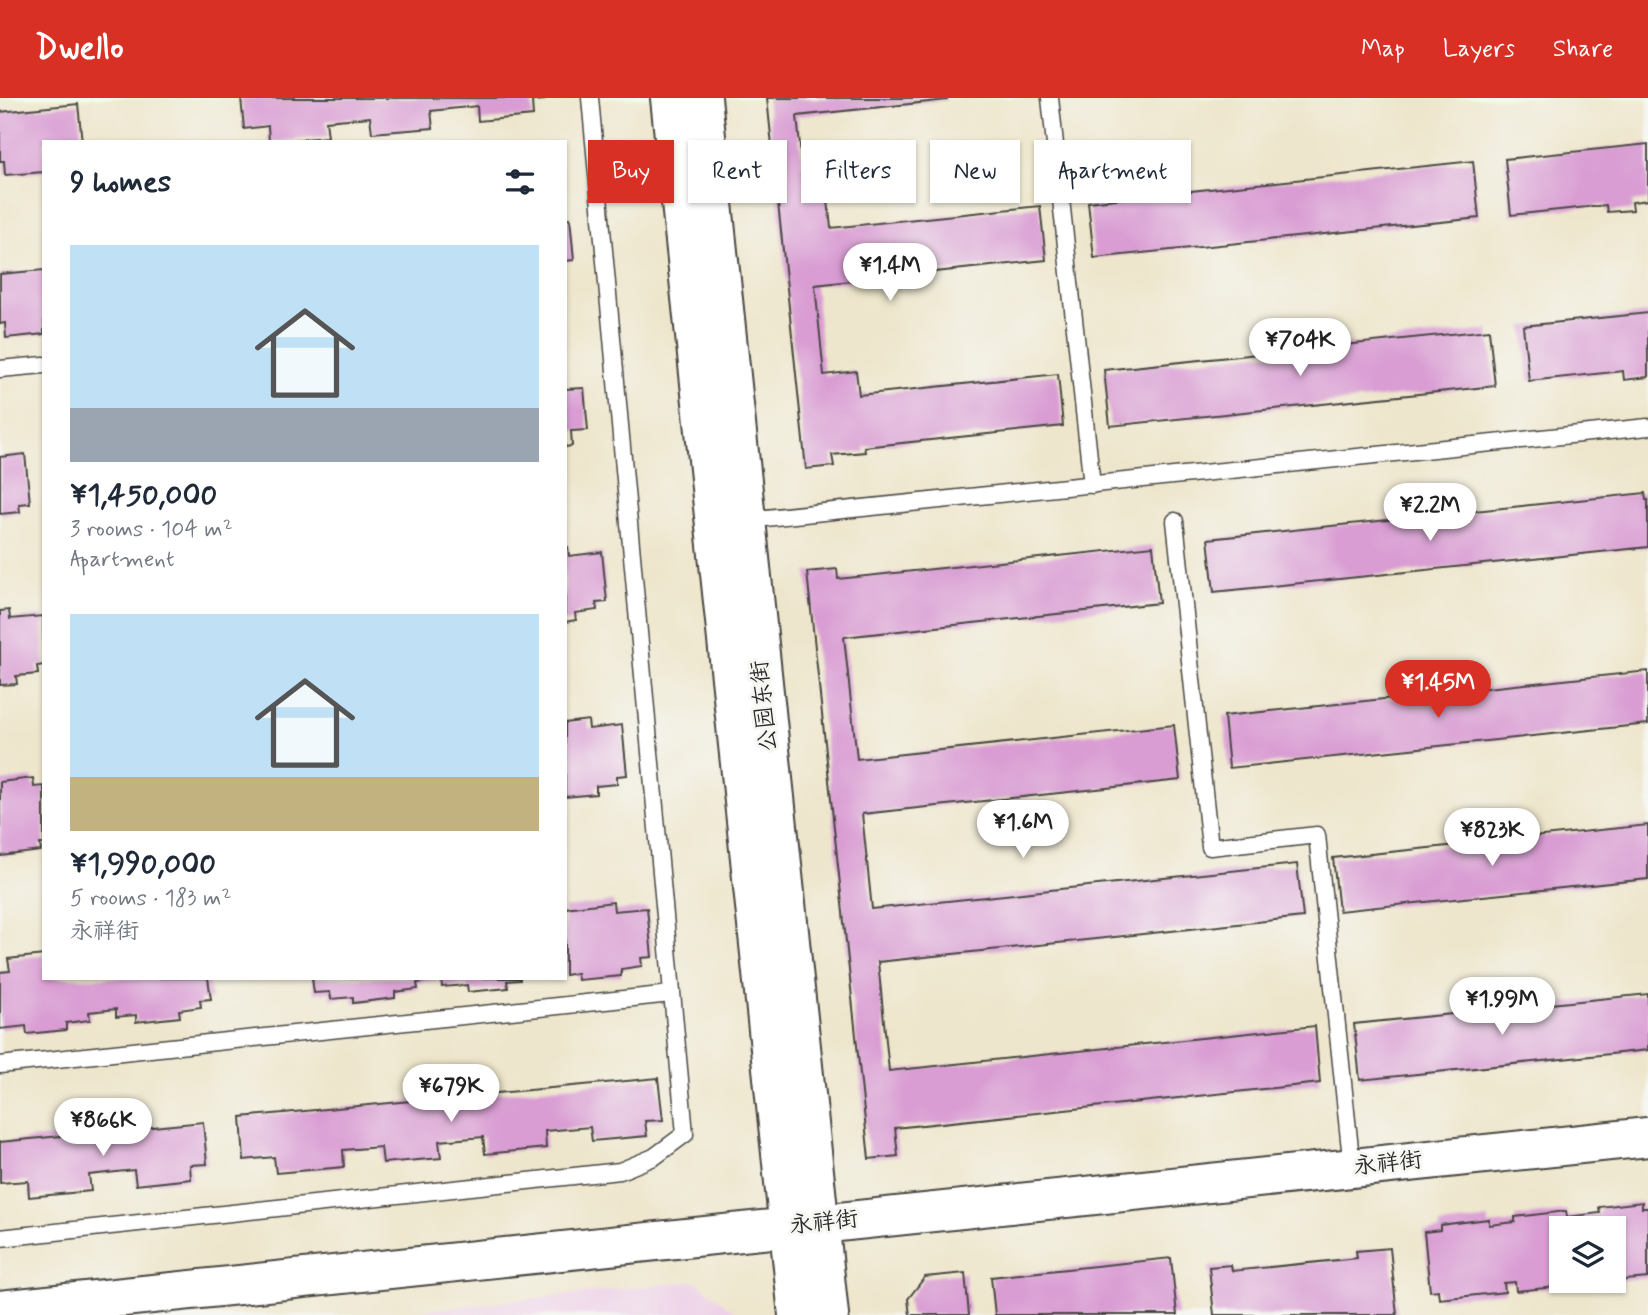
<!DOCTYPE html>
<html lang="en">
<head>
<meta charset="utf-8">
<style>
  body { margin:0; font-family:Mynerve,"LXGW WenKai TC",sans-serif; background:#f6f6f7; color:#1f2937; height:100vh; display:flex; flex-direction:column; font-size:26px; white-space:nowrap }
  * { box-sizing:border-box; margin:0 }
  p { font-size:23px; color:#747a83 }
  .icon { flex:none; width:38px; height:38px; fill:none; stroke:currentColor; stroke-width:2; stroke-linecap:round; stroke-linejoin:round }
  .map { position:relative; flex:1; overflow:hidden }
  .panel { position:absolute; left:42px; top:42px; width:525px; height:840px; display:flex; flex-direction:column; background:#fff; border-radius:0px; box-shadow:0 2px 5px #0004 }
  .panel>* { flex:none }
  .top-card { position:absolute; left:588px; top:42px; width:665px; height:63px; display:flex; gap:14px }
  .fabs { position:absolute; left:1549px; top:1118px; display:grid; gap:14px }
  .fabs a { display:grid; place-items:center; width:77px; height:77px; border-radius:0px; background:#fff; box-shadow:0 2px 5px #0004; font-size:35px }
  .price { position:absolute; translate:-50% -60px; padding:0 16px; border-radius:24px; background:#fff; color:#222; font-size:23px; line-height:46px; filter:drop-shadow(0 2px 4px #0008) }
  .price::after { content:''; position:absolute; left:50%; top:42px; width:21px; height:16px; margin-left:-10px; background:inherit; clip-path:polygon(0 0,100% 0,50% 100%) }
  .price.selected { background:#d93025; color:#fff }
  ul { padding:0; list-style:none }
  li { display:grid; align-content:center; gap:14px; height:371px; padding:0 28px }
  li span { display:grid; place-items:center; height:217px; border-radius:0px; color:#555 }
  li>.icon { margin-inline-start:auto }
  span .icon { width:126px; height:126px; fill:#fffc; stroke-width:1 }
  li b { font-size:30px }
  h2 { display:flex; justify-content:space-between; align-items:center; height:84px; padding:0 28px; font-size:30px }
  .tag { padding:0 24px; border-radius:0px; background:#fff; box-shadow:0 2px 5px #0004; font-size:24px; line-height:63px }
  .tag.selected { background:#d93025; color:#fff }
  header { display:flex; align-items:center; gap:42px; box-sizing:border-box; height:98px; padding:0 35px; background:#d93025; color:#fff }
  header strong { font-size:33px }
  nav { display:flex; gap:38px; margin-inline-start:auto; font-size:24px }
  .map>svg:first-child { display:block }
  .built { fill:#eed0e8 }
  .building { fill:#d99dd3 }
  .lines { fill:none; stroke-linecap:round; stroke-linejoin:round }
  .service-casing { stroke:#484743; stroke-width:19 }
  .tertiary-casing { stroke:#484743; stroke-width:42 }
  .service { stroke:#fff; stroke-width:16 }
  .tertiary { stroke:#fff; stroke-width:38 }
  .labels { text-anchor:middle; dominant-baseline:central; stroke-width:6; stroke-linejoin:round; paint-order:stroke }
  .street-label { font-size:23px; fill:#2b2b2b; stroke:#f6f6f2 }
</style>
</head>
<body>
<header>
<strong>Dwello</strong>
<nav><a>Map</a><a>Layers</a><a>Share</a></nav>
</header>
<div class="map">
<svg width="1648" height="1217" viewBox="0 0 1648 1217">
  <rect width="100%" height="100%" fill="#f6f6f2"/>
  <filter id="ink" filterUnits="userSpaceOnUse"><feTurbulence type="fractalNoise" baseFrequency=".0143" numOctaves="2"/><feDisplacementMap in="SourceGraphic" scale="14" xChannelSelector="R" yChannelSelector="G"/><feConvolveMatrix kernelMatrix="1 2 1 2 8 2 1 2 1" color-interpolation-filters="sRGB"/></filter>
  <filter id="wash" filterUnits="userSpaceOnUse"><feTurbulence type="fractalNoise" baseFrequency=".00686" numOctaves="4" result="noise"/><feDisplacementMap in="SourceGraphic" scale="28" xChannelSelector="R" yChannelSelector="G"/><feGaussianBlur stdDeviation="1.57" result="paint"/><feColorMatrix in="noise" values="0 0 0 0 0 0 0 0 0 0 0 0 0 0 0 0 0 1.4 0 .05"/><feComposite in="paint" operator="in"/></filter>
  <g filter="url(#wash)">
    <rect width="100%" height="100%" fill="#eee6cc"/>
    <!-- built -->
    <polygon class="built" points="696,1183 738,1217 383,1217"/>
    <g id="blocks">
      <!-- building -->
      <g class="building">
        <polygon points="241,0 545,0 545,2 532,3 533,18 478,23 477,8 431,13 433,30 372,35 370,19 326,23 328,39 269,44 268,28 244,31"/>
        <polygon points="767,0 947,0 947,2 797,18 802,67 824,65 831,130 1040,108 1046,162 815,187 824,277 856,273 859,297 1058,276 1063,328 864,349 865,354 832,357 834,368 806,371"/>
        <polygon points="78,6 82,44 44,44 44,74 5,77 4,63 0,63 0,14"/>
        <polygon points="1648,46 1648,102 1632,104 1633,112 1607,114 1606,107 1511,117 1505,61"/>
        <polygon points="1473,63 1479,120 1094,160 1088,104"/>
        <polygon points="570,120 574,162 565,163 565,121"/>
        <polygon points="44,172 44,236 6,240 5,225 0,226 0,176"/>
        <polygon points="1648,215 1648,279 1624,282 1623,273 1529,283 1523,228"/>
        <polygon points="1489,232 1495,288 1110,328 1104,272"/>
        <polygon points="584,290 588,332 571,333 572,348 565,349 565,291"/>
        <polygon points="25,356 30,405 19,406 20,414 0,416 0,359"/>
        <polygon points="1645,395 1646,402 1648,402 1648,449 1214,494 1208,441"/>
        <polygon points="1153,448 1159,505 844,539 857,661 1174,627 1180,682 862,716 872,811 1297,766 1303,819 878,864 889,973 1315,928 1320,985 895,1030 898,1058 869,1061 807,474 837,471 838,481"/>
        <polygon points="565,449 568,449 569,458 602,454 607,504 596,505 597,512 575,515 576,522 565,524"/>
        <polygon points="9,512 10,521 43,518 44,567 37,568 38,576 16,578 17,586 0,587 0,513"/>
        <polygon points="1648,573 1648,626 1229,670 1224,618"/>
        <polygon points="588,622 589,631 622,627 627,677 617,678 617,686 596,688 596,696 565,699 565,625"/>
        <polygon points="33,680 34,689 44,688 44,746 40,746 41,753 0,758 0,684"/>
        <polygon points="1648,727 1648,781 1339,813 1333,760"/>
        <polygon points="613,804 614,813 647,810 652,859 641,860 642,868 621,871 621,878 578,882 577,875 565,877 565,810"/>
        <polygon points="44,857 44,880 208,880 211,901 200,902 201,909 179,912 180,919 136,924 136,917 116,919 116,911 89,914 90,922 66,925 66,932 27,936 26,928 0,931 0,874 10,873 8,861"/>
        <polygon points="312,880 439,880 439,882 417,885 418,891 395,894 395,900 353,905 353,899 331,901 330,894 314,895"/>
        <polygon points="441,880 520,880 520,882 507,883 508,890 468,894 467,887 442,889"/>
        <polygon points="1648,896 1648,952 1360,982 1354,926"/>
        <polygon points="658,980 663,1022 645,1023 647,1038 592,1043 590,1029 545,1033 546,1050 485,1056 483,1039 439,1043 441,1060 383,1065 381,1049 343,1052 344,1069 276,1075 274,1059 244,1062 241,1019"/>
        <polygon points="203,1024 207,1066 190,1067 191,1081 136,1087 134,1072 89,1077 91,1093 29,1099 28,1083 0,1085 0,1044"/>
        <polygon points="1642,1104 1642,1110 1648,1110 1648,1180 1614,1183 1614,1130 1561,1130 1561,1183 1585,1183 1585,1186 1516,1193 1515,1184 1504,1185 1505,1194 1439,1201 1438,1192 1430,1193 1424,1134 1440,1132 1440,1127 1489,1121 1489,1127 1515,1124 1515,1119 1566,1113 1567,1119 1600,1115 1599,1109"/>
        <polygon points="1390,1150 1397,1217 1214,1217 1209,1169 1231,1167 1232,1173 1357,1160 1356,1153"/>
        <polygon points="1171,1160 1177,1217 995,1217 991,1179"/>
        <polygon points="965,1175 969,1217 910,1217 908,1201 925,1179"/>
      </g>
    </g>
  </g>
  <g filter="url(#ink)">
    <use href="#blocks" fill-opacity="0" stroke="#484743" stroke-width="2"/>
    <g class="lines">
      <defs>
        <g id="service">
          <polyline points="1050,0 1092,387"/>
          <polyline points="0,271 44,267"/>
          <polyline points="746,422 1648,329"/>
          <polyline points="1175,423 1210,749 1317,737 1352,1070"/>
          <polyline points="0,967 671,896"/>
          <polyline points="0,1140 620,1073 654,1059 685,1036 590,0"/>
        </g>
        <g id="tertiary">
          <polyline points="670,0 798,1217"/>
          <polyline points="702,0 829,1217"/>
          <polyline points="0,1212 1648,1039"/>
        </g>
      </defs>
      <!-- service casing -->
      <use href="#service" class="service-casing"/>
      <!-- tertiary casing -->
      <use href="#tertiary" class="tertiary-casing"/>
      <!-- service -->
      <use href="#service" class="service"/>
      <!-- tertiary -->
      <use href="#tertiary" class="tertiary"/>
    </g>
  </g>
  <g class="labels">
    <!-- street labels -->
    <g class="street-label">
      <text transform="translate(765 608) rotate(-96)">公园东街</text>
      <text transform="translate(1388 1066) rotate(-6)">永祥街</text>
      <text transform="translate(824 1125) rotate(-6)">永祥街</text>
    </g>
  </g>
</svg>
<div class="fabs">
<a><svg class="icon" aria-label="layers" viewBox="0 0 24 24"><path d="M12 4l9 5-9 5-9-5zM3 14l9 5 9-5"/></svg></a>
</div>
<b class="price" style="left:890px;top:205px">¥1.4M</b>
<b class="price" style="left:1300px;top:280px">¥704K</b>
<b class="price" style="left:1430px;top:445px">¥2.2M</b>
<b class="price selected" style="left:1438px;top:622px">¥1.45M</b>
<b class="price" style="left:1023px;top:762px">¥1.6M</b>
<b class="price" style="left:1492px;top:770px">¥823K</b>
<b class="price" style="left:1502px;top:939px">¥1.99M</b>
<b class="price" style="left:451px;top:1026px">¥679K</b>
<b class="price" style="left:103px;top:1060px">¥866K</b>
<div class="top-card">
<a class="tag selected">Buy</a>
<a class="tag">Rent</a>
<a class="tag">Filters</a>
<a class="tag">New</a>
<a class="tag">Apartment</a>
</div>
<section class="panel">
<h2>9 homes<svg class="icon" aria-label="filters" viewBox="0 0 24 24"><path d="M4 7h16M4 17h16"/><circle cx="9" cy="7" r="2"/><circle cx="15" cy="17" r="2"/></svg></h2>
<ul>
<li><span style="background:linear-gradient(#bfe0f5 75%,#9aa5b1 0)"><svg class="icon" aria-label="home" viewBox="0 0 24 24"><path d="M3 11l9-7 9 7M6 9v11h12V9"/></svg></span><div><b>¥1,450,000</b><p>3 rooms · 104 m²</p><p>Apartment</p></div></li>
<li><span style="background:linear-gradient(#bfe0f5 75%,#c2b280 0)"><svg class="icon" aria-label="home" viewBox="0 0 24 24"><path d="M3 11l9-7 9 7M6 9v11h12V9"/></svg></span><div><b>¥1,990,000</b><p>5 rooms · 183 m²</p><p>永祥街</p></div></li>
</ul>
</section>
</div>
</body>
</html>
